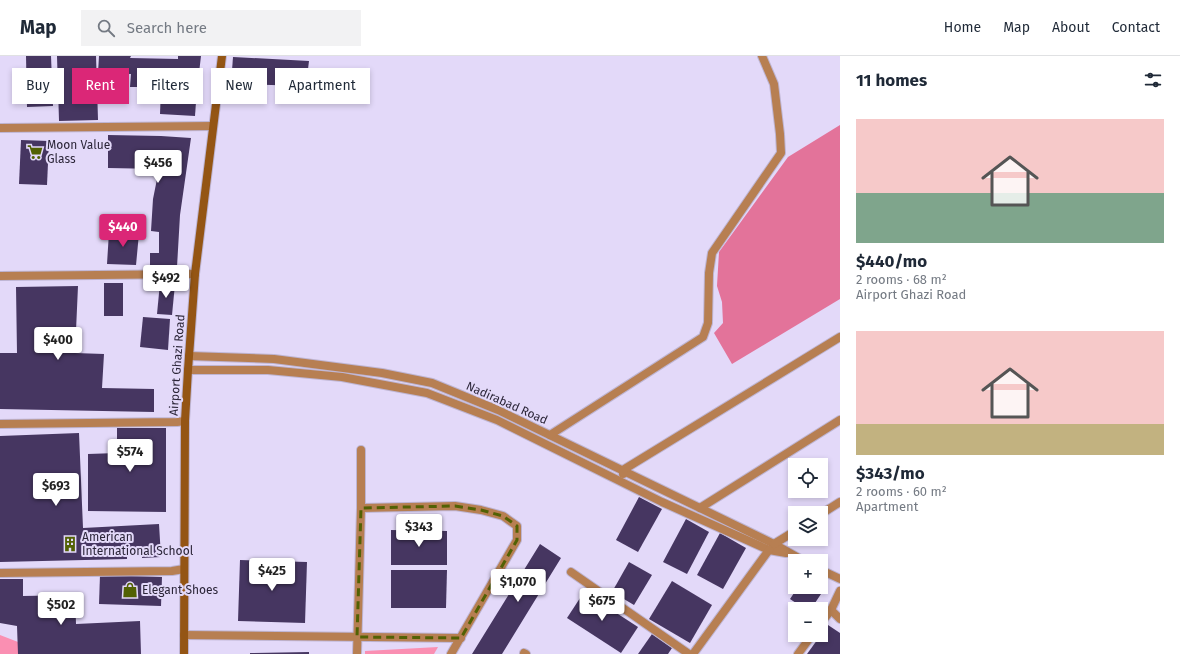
<!DOCTYPE html>
<html lang="en">
<head>
<meta charset="utf-8">
<style>
  body { margin:0; font-family:"Fira Sans",sans-serif; background:#f2f2f3; color:#1f2937; height:100vh; display:flex; flex-direction:column; font-size:15px; white-space:nowrap }
  * { box-sizing:border-box; margin:0 }
  p { font-size:13px; color:#747a83 }
  .icon { flex:none; width:22px; height:22px; fill:none; stroke:currentColor; stroke-width:2; stroke-linecap:round; stroke-linejoin:round }
  .map { position:relative; flex:1; overflow:hidden }
  .details { display:flex; flex-direction:column; background:#fff; width:340px }
  .details>* { flex:none }
  .banner { position:absolute; left:12px; top:12px; width:380px; height:36px; display:flex; gap:8px }
  .fabs { position:absolute; left:788px; top:402px; display:grid; gap:8px }
  .fabs a { display:grid; place-items:center; width:40px; height:40px; border-radius:0px; background:#fff; box-shadow:0 2px 6px #0003; font-size:20px }
  .price { position:absolute; translate:-50% -34px; padding:0 9px; border-radius:4px; background:#fff; color:#222; font-size:13px; line-height:26px; filter:drop-shadow(0 1px 2px #0008) }
  .price::after { content:''; position:absolute; left:50%; top:24px; width:12px; height:9px; margin-left:-6px; background:inherit; clip-path:polygon(0 0,100% 0,50% 100%) }
  .price.selected { background:#db2777; color:#fff }
  ul { padding:0; list-style:none }
  li { display:grid; align-content:center; gap:8px; height:212px; padding:0 16px }
  li span { display:grid; place-items:center; height:124px; border-radius:0px; color:#555 }
  li>.icon { margin-inline-start:auto }
  span .icon { width:72px; height:72px; fill:#fffc; stroke-width:1 }
  li b { font-size:17px }
  h2 { display:flex; justify-content:space-between; align-items:center; height:48px; padding:0 16px; font-size:17px }
  .pill { padding:0 14px; border-radius:0px; background:#fff; box-shadow:0 2px 6px #0003; font-size:14px; line-height:36px }
  .pill.selected { background:#db2777; color:#fff }
  header { display:flex; align-items:center; gap:24px; box-sizing:border-box; height:56px; padding:0 20px; background:#fff; border-bottom:1px solid #e0e1e3 }
  header strong { font-size:19px }
  nav { display:flex; gap:22px; margin-inline-start:auto; font-size:14px }
  .search { width:280px; height:36px; background:#f2f2f3; display:flex; align-items:center; gap:10px; box-sizing:border-box; padding:0 14px; border-radius:0px; color:#747a83; font-size:15px }
  main { display:flex; flex:1; min-height:0 }
  .map>svg:first-child { display:block }
  .green { fill:#fa8fb2 }
  .forest { fill:#e3739a }
  .building { fill:#463661 }
  .lines { fill:none; stroke-linecap:round; stroke-linejoin:round }
  .minor-casing { stroke:#beb5d3; stroke-width:10 }
  .secondary-casing { stroke:#beb5d3; stroke-width:10 }
  .minor { stroke:#b77f52; stroke-width:8 }
  .secondary { stroke:#945514; stroke-width:8 }
  .marked { fill:none; stroke:#526104; stroke-width:3; stroke-dasharray:8 5; stroke-linejoin:round }
  .labels { text-anchor:middle; dominant-baseline:central; stroke-width:4; stroke-linejoin:round; paint-order:stroke }
  .poi-label { font-size:12px; fill:#2c2639; stroke:#e3d9f9; text-anchor:start }
  .street-label { font-size:12px; fill:#2c2639; stroke:#e3d9f9 }
</style>
</head>
<body>
<header>
<strong>Map</strong>
<div class="search"><svg class="icon" aria-label="search" viewBox="0 0 24 24"><circle cx="10" cy="10" r="6"/><path d="M15 15l6 6"/></svg>Search here</div>
<nav><a>Home</a><a>Map</a><a>About</a><a>Contact</a></nav>
</header>
<main>
<div class="map">
<svg width="840" height="598" viewBox="0 0 840 598">
  <rect width="100%" height="100%" fill="#e3d9f9"/>
  <!-- green -->
  <g class="green">
    <polygon points="0,579 49,598 0,598"/>
    <polygon points="438,591 434,598 365,598 365,595"/>
  </g>
  <!-- forest -->
  <polygon class="forest" points="840,69 840,243 732,308 714,277 723,267 722,246 717,230 719,196 788,101"/>
  <!-- building -->
  <g class="building">
    <polygon points="26,0 51,0 53,50 27,51"/>
    <polygon points="57,0 96,0 98,64 59,65"/>
    <polygon points="99,0 131,0 130,2 178,3 178,0 201,0 199,17 163,15 163,17 161,17 161,31 130,31 131,18 98,17"/>
    <polygon points="233,1 309,5 306,30 231,28"/>
    <polygon points="161,31 197,32 195,60 160,58"/>
    <polygon points="108,79 161,80 191,82 180,159 177,211 150,211 150,197 159,197 159,176 151,175 153,143 159,113 108,112"/>
    <polygon points="21,84 49,85 47,129 19,128"/>
    <polygon points="109,176 139,177 136,209 107,208"/>
    <rect x="104" y="227" width="19" height="33"/>
    <polygon points="160,227 175,228 172,259 157,258"/>
    <polygon points="78,230 75,297 104,298 102,332 154,333 154,356 0,353 0,297 17,297 16,231"/>
    <polygon points="143,261 170,263 168,294 140,291"/>
    <polygon points="117,372 166,372 166,456 88,455 88,398 117,397"/>
    <polygon points="79,377 83,472 159,468 161,501 142,502 142,497 127,498 127,503 0,506 0,380"/>
    <polygon points="639,441 662,453 638,496 616,484"/>
    <polygon points="686,463 709,476 687,518 663,506"/>
    <polygon points="391,474 447,475 447,509 391,509"/>
    <polygon points="720,477 746,492 723,533 697,519"/>
    <polygon points="540,488 561,502 529,554 502,598 472,598"/>
    <polygon points="240,504 307,506 305,567 238,565"/>
    <polygon points="629,506 652,519 634,549 612,536"/>
    <polygon points="391,514 447,514 446,552 391,552"/>
    <polygon points="100,519 162,521 161,550 99,548"/>
    <polygon points="0,523 23,523 23,540 75,539 76,568 140,565 141,598 18,598 17,570 0,567"/>
    <polygon points="672,525 712,549 690,587 649,563"/>
    <polygon points="821,526 827,529 811,553 805,553 790,543 798,531 821,531"/>
    <polygon points="584,536 638,571 621,597 567,562"/>
    <polygon points="828,569 840,577 840,598 807,598"/>
    <polygon points="652,578 672,592 668,598 638,598"/>
    <polygon points="309,596 309,598 250,598 250,597"/>
  </g>
  <g class="lines">
    <defs>
      <g id="minor">
        <polyline points="0,72 213,70"/>
        <polyline points="0,220 195,218"/>
        <polyline points="189,300 274,303 382,317 432,327 498,354 774,488 804,505"/>
        <polyline points="188,314 268,314 342,321 427,337 497,364 662,446 769,494 786,497"/>
        <polyline points="0,368 177,366 185,365"/>
        <polyline points="550,379 703,281 708,267 709,217 712,197 781,97 780,78 774,28 762,0"/>
        <polyline points="623,418 623,414 840,281"/>
        <polyline points="361,452 455,450 481,454 503,460 517,470 517,484 451,598"/>
        <polyline points="700,452 840,364"/>
        <polyline points="821,458 840,446"/>
        <polyline points="774,488 795,475"/>
        <polyline points="821,514 840,523"/>
        <polyline points="571,516 689,598"/>
        <polyline points="0,517 172,515 184,513"/>
        <polyline points="840,535 831,554 840,563"/>
        <polyline points="821,567 831,554"/>
        <polyline points="184,579 461,582"/>
        <polyline points="524,597 526,598"/>
        <polyline points="357,598 361,452 361,394"/>
        <polyline points="693,598 769,494"/>
        <polyline points="798,598 812,579"/>
      </g>
      <polyline id="secondary" points="184,598 185,365 188,314 195,218 222,0"/>
    </defs>
    <!-- minor casing -->
    <use href="#minor" class="minor-casing"/>
    <!-- secondary casing -->
    <use href="#secondary" class="secondary-casing"/>
    <!-- minor -->
    <use href="#minor" class="minor"/>
    <!-- secondary -->
    <use href="#secondary" class="secondary"/>
  </g>
  <!-- marked area -->
  <path class="marked" d="M455,450L481,454L503,460L517,470V484L461,582L357,581L361,452Z"/>
  <!-- icons -->
  <defs>
    <symbol id="supermarket-bare" viewBox="-9 -9 18 18"><path d="M-6-5.5h2.5l.6 2H6L4.5 2H-2.5L-4.4-4H-6ZM-1.5 3.2a1.3 1.3 0 1 0 .1 0ZM3 3.2a1.3 1.3 0 1 0 .1 0Z" fill="#526104" stroke="#e3d9f9" stroke-width="2.5" paint-order="stroke"/></symbol>
    <symbol id="building-bare" viewBox="-9 -9 18 18"><path d="M-4-6H4V6H1V3H-1V6H-4ZM-2.5-4.3h1.7v1.8h-1.7ZM.8-4.3h1.7v1.8H.8ZM-2.5-1h1.7V.8h-1.7ZM.8-1h1.7V.8H.8Z" fill="#526104" stroke="#e3d9f9" stroke-width="2.5" paint-order="stroke"/></symbol>
    <symbol id="shop-bare" viewBox="-9 -9 18 18"><path d="M-5-2.5h2.3a2.7 3.5 0 0 1 5.4 0H5L5.5 6h-11ZM-1.5-2.5h3a1.5 2.3 0 0 0-3 0Z" fill="#526104" stroke="#e3d9f9" stroke-width="2.5" paint-order="stroke"/></symbol>
  </defs>
  <g fill-rule="evenodd">
    <use href="#supermarket-bare" x="24" y="85" width="22" height="22"/>
    <use href="#building-bare" x="59" y="477" width="22" height="22"/>
    <use href="#shop-bare" x="119" y="523" width="22" height="22"/>
  </g>
  <g class="labels">
    <!-- poi labels -->
    <g class="poi-label">
      <text x="47" y="89">Moon Value<tspan x="47" dy="14">Glass</tspan></text>
      <text x="82" y="481">American<tspan x="82" dy="14">International School</tspan></text>
      <text x="142" y="534">Elegant Shoes</text>
    </g>
    <!-- street labels -->
    <g class="street-label">
      <text transform="translate(177 309) rotate(-86)">Airport Ghazi Road</text>
      <text transform="translate(507 347) rotate(24)">Nadirabad Road</text>
    </g>
  </g>
</svg>
<div class="fabs">
<a><svg class="icon" aria-label="locate" viewBox="0 0 24 24"><circle cx="12" cy="12" r="6"/><path d="M12 2v4M12 18v4M2 12h4M18 12h4"/></svg></a>
<a><svg class="icon" aria-label="layers" viewBox="0 0 24 24"><path d="M12 4l9 5-9 5-9-5zM3 14l9 5 9-5"/></svg></a>
<a>+</a>
<a>−</a>
</div>
<b class="price" style="left:158px;top:128px">$456</b>
<b class="price selected" style="left:123px;top:192px">$440</b>
<b class="price" style="left:166px;top:243px">$492</b>
<b class="price" style="left:58px;top:305px">$400</b>
<b class="price" style="left:130px;top:417px">$574</b>
<b class="price" style="left:56px;top:451px">$693</b>
<b class="price" style="left:419px;top:492px">$343</b>
<b class="price" style="left:272px;top:536px">$425</b>
<b class="price" style="left:518px;top:547px">$1,070</b>
<b class="price" style="left:602px;top:566px">$675</b>
<b class="price" style="left:61px;top:570px">$502</b>
<div class="banner">
<a class="pill">Buy</a>
<a class="pill selected">Rent</a>
<a class="pill">Filters</a>
<a class="pill">New</a>
<a class="pill">Apartment</a>
</div>
</div>
<section class="details">
<h2>11 homes<svg class="icon" aria-label="filters" viewBox="0 0 24 24"><path d="M4 7h16M4 17h16"/><circle cx="9" cy="7" r="2"/><circle cx="15" cy="17" r="2"/></svg></h2>
<ul>
<li><span style="background:linear-gradient(#f6c9c9 60%,#7fa58c 0)"><svg class="icon" aria-label="home" viewBox="0 0 24 24"><path d="M3 11l9-7 9 7M6 9v11h12V9"/></svg></span><div><b>$440/mo</b><p>2 rooms · 68 m²</p><p>Airport Ghazi Road</p></div></li>
<li><span style="background:linear-gradient(#f6c9c9 75%,#c2b280 0)"><svg class="icon" aria-label="home" viewBox="0 0 24 24"><path d="M3 11l9-7 9 7M6 9v11h12V9"/></svg></span><div><b>$343/mo</b><p>2 rooms · 60 m²</p><p>Apartment</p></div></li>
</ul>
</section>
</main>
</body>
</html>
